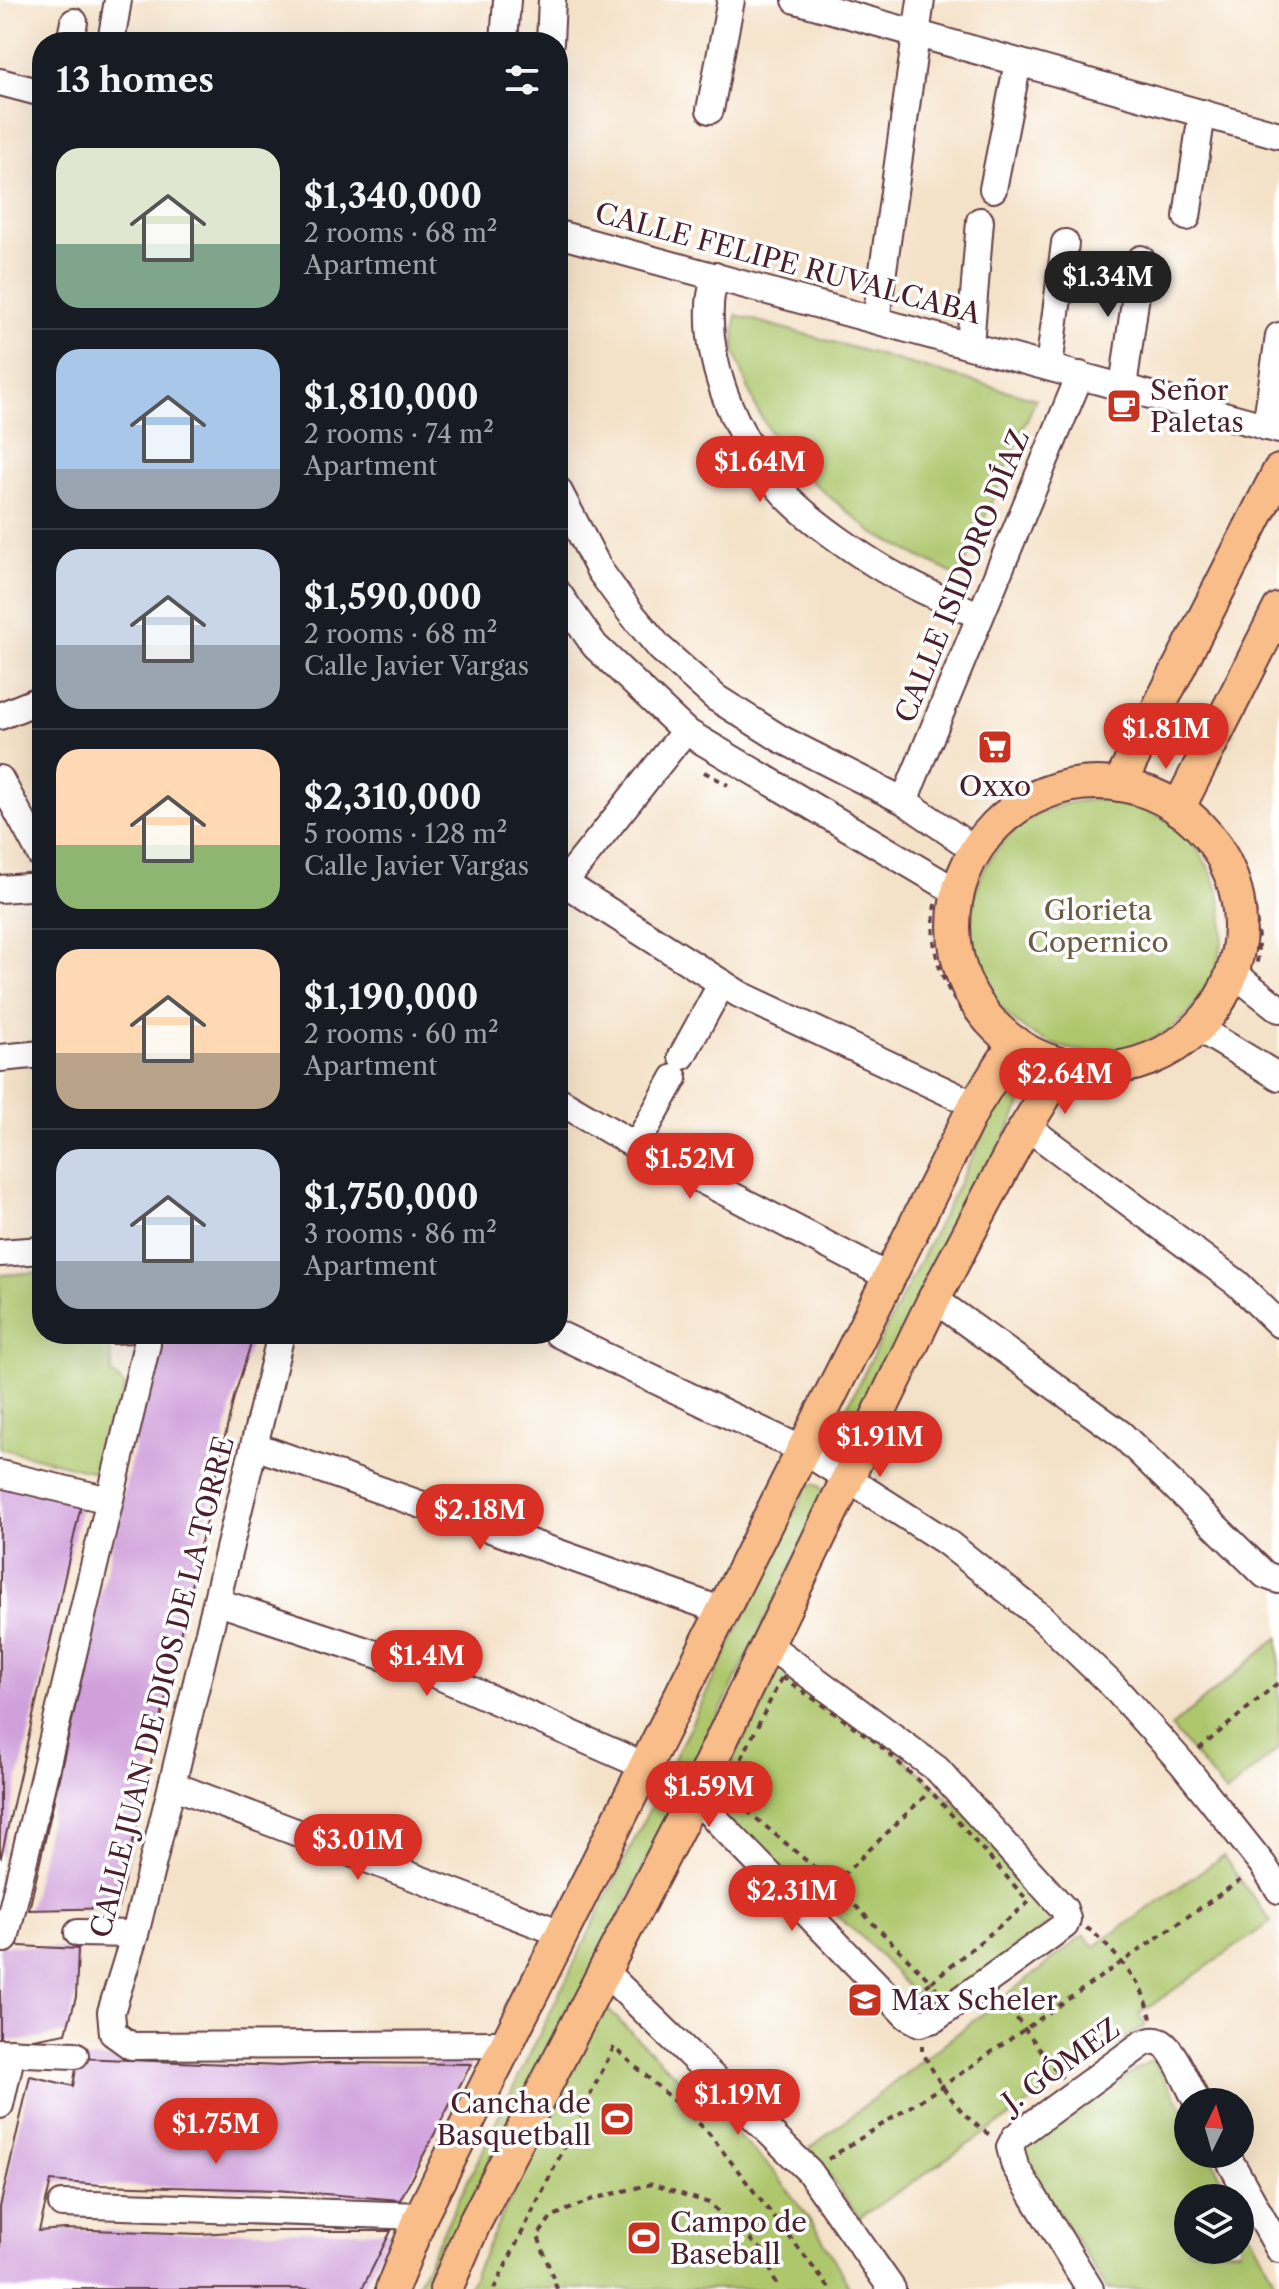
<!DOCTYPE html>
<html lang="en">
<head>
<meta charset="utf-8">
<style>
  body { margin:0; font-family:"Libre Caslon Text",serif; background:#242831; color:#f1f3f6; height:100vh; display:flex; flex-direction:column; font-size:30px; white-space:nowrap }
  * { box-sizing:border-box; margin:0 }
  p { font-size:26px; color:#9ea1a6 }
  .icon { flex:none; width:44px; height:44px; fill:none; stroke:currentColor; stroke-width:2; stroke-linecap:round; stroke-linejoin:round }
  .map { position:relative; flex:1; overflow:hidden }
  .details { position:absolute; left:32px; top:32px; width:536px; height:1312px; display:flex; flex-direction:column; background:#171b24; border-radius:32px; box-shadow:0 8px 32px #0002 }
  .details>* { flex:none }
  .needle { width:52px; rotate:5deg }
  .buttons { position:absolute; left:1174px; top:2088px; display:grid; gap:16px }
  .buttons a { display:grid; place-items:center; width:80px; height:80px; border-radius:50%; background:#171b24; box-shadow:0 8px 32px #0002; font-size:40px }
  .price { position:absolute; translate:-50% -68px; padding:0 18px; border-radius:28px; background:#d93025; color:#fff; font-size:26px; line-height:52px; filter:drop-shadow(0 2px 4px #0008) }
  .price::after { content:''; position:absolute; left:50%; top:48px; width:24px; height:18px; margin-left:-12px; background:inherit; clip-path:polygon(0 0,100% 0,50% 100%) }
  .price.on { background:#222; color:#fff }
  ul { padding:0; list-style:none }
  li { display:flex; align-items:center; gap:24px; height:200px; padding:0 24px }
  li+li { border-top:2px solid #363941 }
  li span { display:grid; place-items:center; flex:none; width:224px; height:160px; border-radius:24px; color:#555 }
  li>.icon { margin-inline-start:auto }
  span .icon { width:96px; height:96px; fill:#fffc; stroke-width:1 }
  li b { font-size:34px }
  h2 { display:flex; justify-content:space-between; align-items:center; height:96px; padding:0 24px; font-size:34px }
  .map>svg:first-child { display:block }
  .green { fill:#aec76d; stroke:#7c734c; stroke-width:2 }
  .building { fill:#d0a0db }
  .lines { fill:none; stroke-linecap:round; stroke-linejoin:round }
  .minor-casing { stroke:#643c43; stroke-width:30 }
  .major-casing { stroke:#643c43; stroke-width:36 }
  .path { stroke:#643c43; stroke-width:4; stroke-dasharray:6 6; stroke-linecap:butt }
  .minor { stroke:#fff; stroke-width:26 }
  .major { stroke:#f8bd89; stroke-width:32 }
  .labels { text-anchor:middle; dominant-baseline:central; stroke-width:7; stroke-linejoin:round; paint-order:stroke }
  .street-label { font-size:28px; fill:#4a1f2b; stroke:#fff }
  .poi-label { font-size:28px; fill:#4a1f2b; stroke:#fff; text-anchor:start }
  .park-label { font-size:28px; fill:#6d5a42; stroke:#fff }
</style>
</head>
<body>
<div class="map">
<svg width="1279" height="2289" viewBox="0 0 1279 2289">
  <rect width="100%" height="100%" fill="#fff"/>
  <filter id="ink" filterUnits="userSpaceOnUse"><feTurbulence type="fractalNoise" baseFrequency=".0125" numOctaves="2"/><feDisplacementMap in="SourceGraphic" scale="16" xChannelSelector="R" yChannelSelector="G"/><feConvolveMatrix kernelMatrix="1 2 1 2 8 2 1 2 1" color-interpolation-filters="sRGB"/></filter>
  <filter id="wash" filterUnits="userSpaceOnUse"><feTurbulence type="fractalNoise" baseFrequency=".006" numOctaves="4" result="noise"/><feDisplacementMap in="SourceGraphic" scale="32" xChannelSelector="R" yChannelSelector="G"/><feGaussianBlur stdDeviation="1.8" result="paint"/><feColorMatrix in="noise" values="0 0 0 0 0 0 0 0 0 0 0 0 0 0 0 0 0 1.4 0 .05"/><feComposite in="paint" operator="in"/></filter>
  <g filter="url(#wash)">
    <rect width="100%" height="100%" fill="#f4e2c8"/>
    <!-- green -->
    <g class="green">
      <polygon points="736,315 1036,399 959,577 873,533 786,460 756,408 734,350"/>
      <circle cx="1097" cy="926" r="126"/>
      <polygon points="1015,1071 1033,1080 848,1452 842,1456 835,1455 829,1450 829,1443"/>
      <polygon points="42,1272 42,1334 110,1334 112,1374 125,1386 102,1474 0,1448 0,1275"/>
      <polygon points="812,1484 820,1486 826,1496 436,2289 415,2289 807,1487"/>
      <polygon points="1279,1637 1279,1748 1226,1793 1171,1727"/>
      <polygon points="781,1666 874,1731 961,1810 1045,1907 1052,1921 931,2012 865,1940 711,1806 715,1794"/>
      <polygon points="1223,1856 1271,1922 1139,2014 1146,2025 859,2218 810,2148 1084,1935 1094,1947"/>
      <polygon points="603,2005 773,2170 819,2233 851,2289 467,2289"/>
      <polygon points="1152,2060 1188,2116 1188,2154 1209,2154 1231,2198 1188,2198 1188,2250 1240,2250 1240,2214 1279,2289 1107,2289 1017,2146"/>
    </g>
    <g id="blocks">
      <!-- building -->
      <g class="building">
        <polygon points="110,1334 254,1334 234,1397 118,1908 29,1910 158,1342 111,1344"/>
        <polygon points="0,1485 82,1501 1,1857 0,1856"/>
        <polygon points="0,1945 78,1949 76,1997 66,2033 22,2041 0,2040"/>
        <polygon points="78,2058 280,2066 328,2063 471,2064 400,2200 276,2190 101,2185 51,2181 39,2231 65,2229 200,2234 248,2231 391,2231 362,2289 0,2289 0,2207 30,2076 73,2086"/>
      </g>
    </g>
  </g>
  <g filter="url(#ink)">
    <use href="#blocks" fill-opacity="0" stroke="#643c43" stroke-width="2"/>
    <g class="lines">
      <defs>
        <g id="minor">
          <polyline points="796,0 1279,135"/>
          <polyline points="70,42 74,22"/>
          <polyline points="111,42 118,0"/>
          <polyline points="504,42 507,0"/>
          <polyline points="550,42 552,0"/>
          <polyline points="0,82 42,93"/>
          <polyline points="710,110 731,0"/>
          <polyline points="993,189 1018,62"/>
          <polyline points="1187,217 1202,113"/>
          <polyline points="558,234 1279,430"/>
          <path d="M715,276C713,286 710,296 710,306C707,372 739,441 781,490C804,518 870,563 903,580C928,594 955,604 980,616"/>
          <polyline points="876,320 921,0"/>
          <polyline points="970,345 980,221"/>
          <polyline points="1049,367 1065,243"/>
          <polyline points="1123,387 1141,259"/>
          <polyline points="1266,427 1279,336"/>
          <polyline points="558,490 600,571 630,612 660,648 716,698 781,739 904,801 975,850"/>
          <polyline points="558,593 595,646 685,731 957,892"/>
          <polyline points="0,716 42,699"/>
          <polyline points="0,779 42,857"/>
          <polyline points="904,801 1080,375"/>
          <polyline points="558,879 739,994 975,1105"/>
          <polyline points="0,889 42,886"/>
          <polyline points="558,890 685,731"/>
          <polyline points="1232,972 1279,1009"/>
          <polyline points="1198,1028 1279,1077"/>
          <polyline points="682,1056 722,983"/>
          <polyline points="0,1058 42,1054"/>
          <polyline points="558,1100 636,1146 889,1277"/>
          <polyline points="1026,1126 1237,1283 1279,1324"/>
          <polyline points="636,1146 674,1078"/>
          <polyline points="0,1253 42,1250"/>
          <polyline points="934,1299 1121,1434 1265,1575 1279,1580"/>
          <polyline points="281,1334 172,1785 135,1934 111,2012 113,2033 131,2046 508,2044"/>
          <polyline points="558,1334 803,1450 945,1541 1040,1616 1113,1686 1182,1763 1263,1865 1279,1890"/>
          <polyline points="255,1446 723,1611"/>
          <polyline points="0,1474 109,1500"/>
          <polyline points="218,1602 430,1672 647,1767"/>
          <polyline points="172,1785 561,1933"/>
          <polyline points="694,1797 907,2016 920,2023 934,2019 1065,1925 1067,1919 1064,1909 937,1769 767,1644"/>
          <polyline points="78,1933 135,1934"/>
          <polyline points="0,1939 5,1939 147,1344"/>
          <polyline points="605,1972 809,2171 892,2289"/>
          <polyline points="0,2052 75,2055"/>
          <polyline points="0,2105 12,2052"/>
          <polyline points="1226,2154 1279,2249"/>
          <polyline points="62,2204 421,2216"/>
          <path d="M1090,2289L1015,2166L1010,2147L1015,2137L1142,2044C1149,2041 1155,2039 1162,2043C1174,2050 1190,2089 1197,2102"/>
        </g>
        <g id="major">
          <circle cx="1097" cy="926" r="143"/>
          <polyline points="1119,785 1279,471"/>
          <polyline points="1178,809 1279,609"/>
          <polyline points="392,2289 421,2216 975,1105 1015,1043"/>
          <polyline points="446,2289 474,2224 694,1797 934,1299 1019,1138 1064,1065"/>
        </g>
      </defs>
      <!-- minor casing -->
      <use href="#minor" class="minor-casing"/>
      <!-- major casing -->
      <use href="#major" class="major-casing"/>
      <!-- path -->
      <g class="path">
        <polyline points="558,456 561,468"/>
        <polyline points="704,772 728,785"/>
        <path d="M1204,816C1246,850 1262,910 1257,963"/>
        <path d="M977,823H982C1007,797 1062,770 1098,771"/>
        <path d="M935,904C927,959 949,1004 989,1041"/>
        <polyline points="1224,1019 1236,1004"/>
        <path d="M1078,1087C1125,1091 1153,1071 1193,1050"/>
        <polygon points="782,1677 876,1742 935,1796 1029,1902 931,1982 834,1884 725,1792"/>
        <polyline points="1199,1749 1279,1682"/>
        <polyline points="834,1884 927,1794"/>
        <path d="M1086,1928L1092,1931C1117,1956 1145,1983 1151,2019"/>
        <polyline points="917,1994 931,1982 937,1989"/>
        <polyline points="1002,1999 1062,2078"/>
        <path d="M922,2045V2051C940,2085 958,2114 990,2135"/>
        <polyline points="828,2159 941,2087 1245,1877"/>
        <polyline points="494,2289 614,2047 707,2131 830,2289"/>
        <polyline points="557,2289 538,2236 551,2217 593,2199 651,2184 709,2203 763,2251 778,2289"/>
      </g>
      <!-- minor -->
      <use href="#minor" class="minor"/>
      <!-- major -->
      <use href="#major" class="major"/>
    </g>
  </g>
  <!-- icons -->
  <defs>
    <symbol id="cafe-square" viewBox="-11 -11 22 22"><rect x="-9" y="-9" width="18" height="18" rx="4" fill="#c8321e" stroke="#fff"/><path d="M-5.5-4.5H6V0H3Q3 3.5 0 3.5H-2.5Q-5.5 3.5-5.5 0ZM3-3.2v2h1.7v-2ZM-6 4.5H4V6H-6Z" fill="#fff"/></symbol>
    <symbol id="supermarket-square" viewBox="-11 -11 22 22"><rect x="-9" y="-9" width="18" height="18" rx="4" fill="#c8321e" stroke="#fff"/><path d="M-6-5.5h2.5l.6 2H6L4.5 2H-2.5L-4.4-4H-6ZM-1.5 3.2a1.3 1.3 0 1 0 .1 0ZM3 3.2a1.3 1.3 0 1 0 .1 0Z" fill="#fff"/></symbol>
    <symbol id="school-square" viewBox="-11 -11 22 22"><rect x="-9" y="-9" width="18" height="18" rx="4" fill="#c8321e" stroke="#fff"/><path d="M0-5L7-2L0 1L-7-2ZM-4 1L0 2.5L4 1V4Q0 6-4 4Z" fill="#fff"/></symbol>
    <symbol id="stadium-square" viewBox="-11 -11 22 22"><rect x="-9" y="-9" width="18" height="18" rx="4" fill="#c8321e" stroke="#fff"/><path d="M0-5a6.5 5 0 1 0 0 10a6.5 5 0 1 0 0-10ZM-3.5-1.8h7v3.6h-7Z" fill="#fff"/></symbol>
  </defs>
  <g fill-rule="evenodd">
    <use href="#cafe-square" x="1104" y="386" width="40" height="40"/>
    <use href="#supermarket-square" x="975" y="727" width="40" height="40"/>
    <use href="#school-square" x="845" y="1980" width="40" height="40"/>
    <use href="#stadium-square" x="597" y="2099" width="40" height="40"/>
    <use href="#stadium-square" x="624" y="2218" width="40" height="40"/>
  </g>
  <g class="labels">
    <!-- street labels -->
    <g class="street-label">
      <text transform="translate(788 263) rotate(15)">CALLE FELIPE RUVALCABA</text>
      <text transform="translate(962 576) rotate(-68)">CALLE ISIDORO DÍAZ</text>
      <text transform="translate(162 1687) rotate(-76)">CALLE JUAN DE DIOS DE LA TORRE</text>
      <text transform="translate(1061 2065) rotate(-36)">J. GÓMEZ</text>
    </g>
    <!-- poi labels -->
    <g class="poi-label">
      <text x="1150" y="390">Señor<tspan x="1150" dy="32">Paletas</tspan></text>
      <text x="995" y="786" text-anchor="middle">Oxxo</text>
      <text x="891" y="2000">Max Scheler</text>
      <text x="591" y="2103" text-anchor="end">Cancha de<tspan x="591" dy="32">Basquetball</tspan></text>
      <text x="670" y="2222">Campo de<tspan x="670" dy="32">Baseball</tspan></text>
    </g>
    <!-- park labels -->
    <g class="park-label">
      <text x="1098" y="910">Glorieta<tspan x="1098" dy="32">Copernico</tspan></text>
    </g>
  </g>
</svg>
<div class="buttons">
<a><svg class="needle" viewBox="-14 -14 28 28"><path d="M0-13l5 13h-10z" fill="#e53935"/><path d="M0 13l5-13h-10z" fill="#9ea1a6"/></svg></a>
<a><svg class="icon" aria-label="layers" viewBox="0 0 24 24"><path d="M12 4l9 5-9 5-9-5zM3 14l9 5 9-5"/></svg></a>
</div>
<b class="price on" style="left:1108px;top:319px">$1.34M</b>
<b class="price" style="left:760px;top:504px">$1.64M</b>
<b class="price" style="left:1166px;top:771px">$1.81M</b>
<b class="price" style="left:1065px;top:1116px">$2.64M</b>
<b class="price" style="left:690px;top:1201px">$1.52M</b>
<b class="price" style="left:880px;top:1479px">$1.91M</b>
<b class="price" style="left:480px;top:1552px">$2.18M</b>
<b class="price" style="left:427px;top:1698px">$1.4M</b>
<b class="price" style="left:709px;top:1829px">$1.59M</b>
<b class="price" style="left:358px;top:1882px">$3.01M</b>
<b class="price" style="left:792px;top:1933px">$2.31M</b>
<b class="price" style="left:738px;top:2137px">$1.19M</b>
<b class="price" style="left:216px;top:2166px">$1.75M</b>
<section class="details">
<h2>13 homes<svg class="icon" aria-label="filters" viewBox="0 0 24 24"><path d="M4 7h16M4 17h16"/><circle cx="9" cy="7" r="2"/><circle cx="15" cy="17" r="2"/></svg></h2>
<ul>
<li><span style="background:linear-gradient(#dfe7d0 60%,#7fa58c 0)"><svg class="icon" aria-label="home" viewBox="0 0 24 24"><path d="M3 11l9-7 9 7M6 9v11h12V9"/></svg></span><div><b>$1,340,000</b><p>2 rooms · 68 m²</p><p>Apartment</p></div></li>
<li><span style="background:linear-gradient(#a9c7e8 75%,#9aa5b1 0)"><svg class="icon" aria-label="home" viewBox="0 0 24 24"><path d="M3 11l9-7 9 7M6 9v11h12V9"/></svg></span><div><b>$1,810,000</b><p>2 rooms · 74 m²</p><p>Apartment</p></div></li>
<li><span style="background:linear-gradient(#c9d6e8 60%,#9aa5b1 0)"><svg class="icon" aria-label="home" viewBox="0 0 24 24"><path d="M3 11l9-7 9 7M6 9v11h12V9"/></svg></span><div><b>$1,590,000</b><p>2 rooms · 68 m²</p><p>Calle Javier Vargas</p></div></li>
<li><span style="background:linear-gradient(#ffd9b3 60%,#8fb573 0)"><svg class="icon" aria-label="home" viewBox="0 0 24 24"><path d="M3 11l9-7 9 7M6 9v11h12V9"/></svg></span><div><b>$2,310,000</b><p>5 rooms · 128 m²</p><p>Calle Javier Vargas</p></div></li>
<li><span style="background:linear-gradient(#ffd9b3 65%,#b9a48a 0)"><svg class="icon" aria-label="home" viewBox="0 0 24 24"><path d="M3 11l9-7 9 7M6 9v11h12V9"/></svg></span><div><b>$1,190,000</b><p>2 rooms · 60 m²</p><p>Apartment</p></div></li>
<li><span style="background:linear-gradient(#c9d6e8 70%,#9aa5b1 0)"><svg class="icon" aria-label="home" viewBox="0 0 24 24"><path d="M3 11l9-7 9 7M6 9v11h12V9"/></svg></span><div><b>$1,750,000</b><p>3 rooms · 86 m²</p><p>Apartment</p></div></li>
</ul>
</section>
</div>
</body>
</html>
